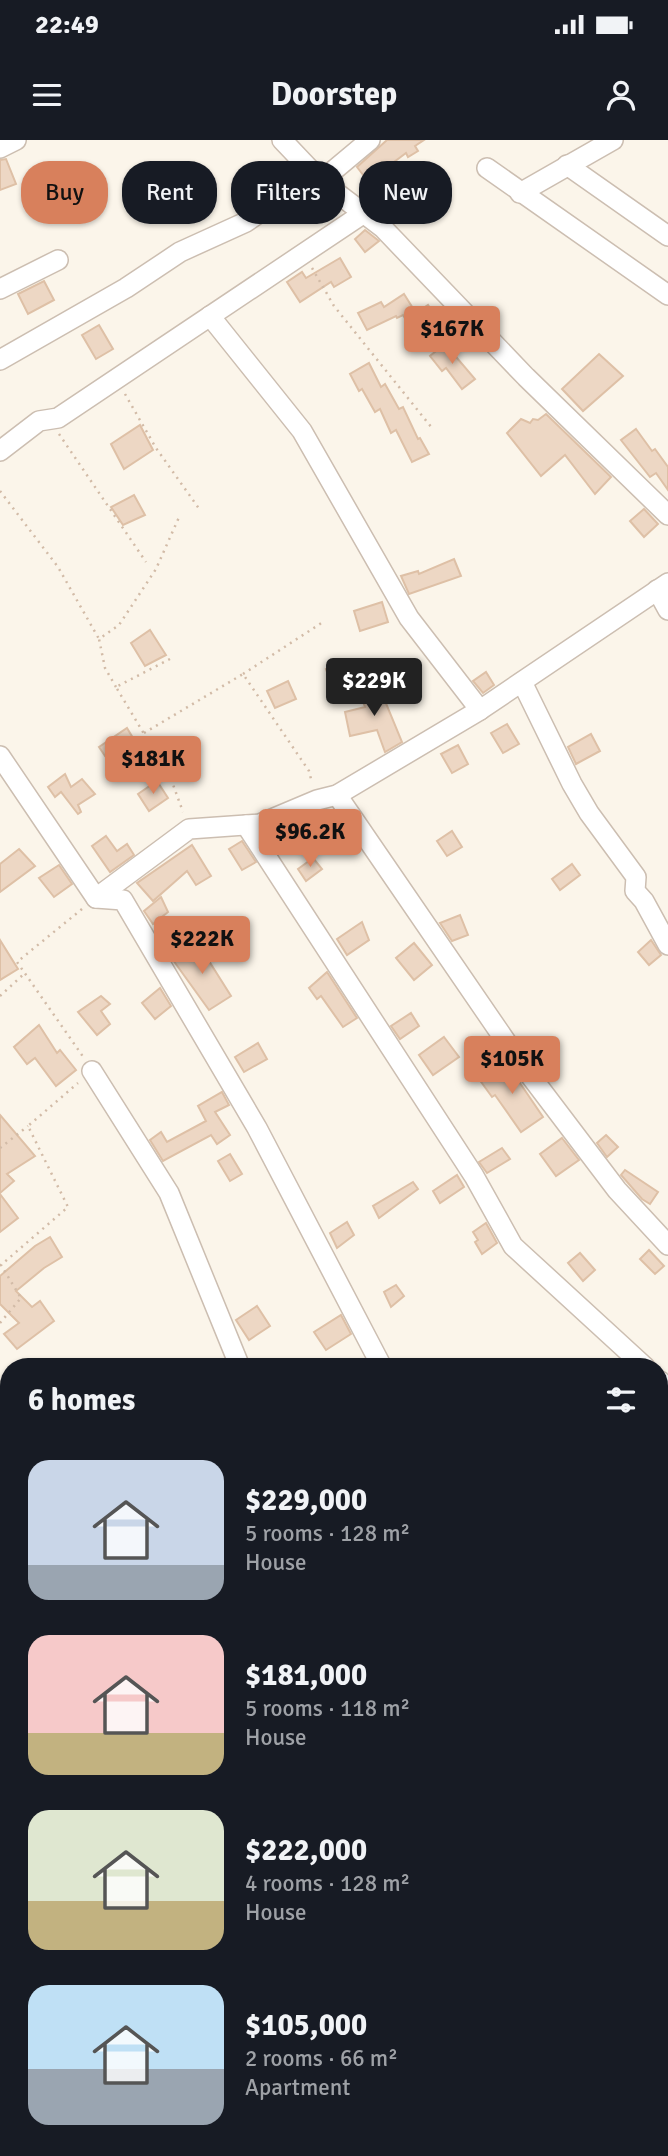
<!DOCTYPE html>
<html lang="en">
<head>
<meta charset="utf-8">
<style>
  body { margin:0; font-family:Signika,sans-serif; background:#20242c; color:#f1f3f6; height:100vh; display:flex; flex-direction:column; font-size:26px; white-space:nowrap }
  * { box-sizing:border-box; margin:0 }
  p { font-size:23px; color:#9ea1a6 }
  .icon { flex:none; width:38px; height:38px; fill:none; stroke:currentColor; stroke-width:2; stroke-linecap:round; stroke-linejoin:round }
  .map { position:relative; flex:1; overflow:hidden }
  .details { position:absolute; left:0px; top:1218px; width:668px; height:798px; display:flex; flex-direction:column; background:#171b24; border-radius:28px 28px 0 0; box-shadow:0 2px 5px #0004 }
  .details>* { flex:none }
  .guide { position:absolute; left:21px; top:21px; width:626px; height:63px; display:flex; gap:14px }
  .price { position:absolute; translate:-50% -60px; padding:0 16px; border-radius:7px; background:#d8805c; color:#111; font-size:23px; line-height:46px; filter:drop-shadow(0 2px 4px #0008) }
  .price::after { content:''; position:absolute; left:50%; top:42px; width:21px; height:16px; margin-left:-10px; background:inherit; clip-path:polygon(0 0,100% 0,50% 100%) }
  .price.selected { background:#222; color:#fff }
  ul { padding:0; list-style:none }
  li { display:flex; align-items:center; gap:21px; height:175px; padding:0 28px }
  li span { display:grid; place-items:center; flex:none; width:196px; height:140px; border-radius:21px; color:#555 }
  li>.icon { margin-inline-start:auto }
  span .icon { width:84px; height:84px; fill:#fffc; stroke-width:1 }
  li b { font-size:30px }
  h2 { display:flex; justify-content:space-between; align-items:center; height:84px; padding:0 28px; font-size:30px }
  .pill { padding:0 24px; border-radius:28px; background:#171b24; box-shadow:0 2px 5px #0004; font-size:24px; line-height:63px }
  .pill.selected { background:#d8805c; color:#111 }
  .status { display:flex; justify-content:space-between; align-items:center; height:49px; padding:0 35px; background:#171b24; direction:ltr }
  .status svg { height:19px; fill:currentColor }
  header { display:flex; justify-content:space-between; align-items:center; height:91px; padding:0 28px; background:#171b24; font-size:32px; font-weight:800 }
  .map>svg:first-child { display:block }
  .building { fill:#edd7c4; stroke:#dec0a6; stroke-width:2 }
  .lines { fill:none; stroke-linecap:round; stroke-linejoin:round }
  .minor-casing { stroke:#ccbeb1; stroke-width:22 }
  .path { stroke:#d2bba7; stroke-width:2.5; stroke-dasharray:2 5; stroke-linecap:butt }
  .minor { stroke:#fff; stroke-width:19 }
</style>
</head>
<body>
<div class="status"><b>22:49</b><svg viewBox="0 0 49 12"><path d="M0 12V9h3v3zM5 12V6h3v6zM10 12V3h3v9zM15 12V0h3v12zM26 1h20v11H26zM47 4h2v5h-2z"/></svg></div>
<header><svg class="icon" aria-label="menu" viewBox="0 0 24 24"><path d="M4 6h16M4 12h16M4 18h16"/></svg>Doorstep<svg class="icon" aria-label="person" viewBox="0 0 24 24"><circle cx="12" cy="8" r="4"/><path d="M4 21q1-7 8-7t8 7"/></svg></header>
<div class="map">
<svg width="668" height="2016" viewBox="0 0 668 2016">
  <rect width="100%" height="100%" fill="#fbf5ea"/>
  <!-- building -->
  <g class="building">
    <polygon points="387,0 424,0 415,6 418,11 408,17 406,13 386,28 388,31 370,44 357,27"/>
    <polygon points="6,19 16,44 0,50 0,20"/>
    <polygon points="365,90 379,101 365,112 355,99"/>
    <polygon points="340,118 351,137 334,147 331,142 300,162 287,142 302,132 306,138"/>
    <polygon points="44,141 54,160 28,174 18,154"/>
    <polygon points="404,154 416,173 428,165 435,176 413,191 403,175 397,178 396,176 367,190 358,173 381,162 384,167"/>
    <polygon points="99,185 113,209 96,219 82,195"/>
    <polygon points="445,204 475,239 462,249 446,228 442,231 430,216"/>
    <polygon points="599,214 623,236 583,271 562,249"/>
    <polygon points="369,223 381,247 385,244 399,269 403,267 418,299 420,298 429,314 412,322 396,290 391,293 380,269 375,272 362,249 359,251 350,234"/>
    <polygon points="546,274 611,337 595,354 565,315 541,336 507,293 521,279 530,283 533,279 538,280"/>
    <polygon points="140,285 153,310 124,329 111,304"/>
    <polygon points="636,289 652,311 655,309 668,327 668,350 656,333 650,337 621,300"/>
    <polygon points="134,355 145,375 123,385 111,367"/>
    <polygon points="644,369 658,384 644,397 630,381"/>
    <polygon points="454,419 461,436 409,454 401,436 418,431 419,434"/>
    <polygon points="382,462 388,482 360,491 354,471"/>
    <polygon points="150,490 166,515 145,526 131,503"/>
    <polygon points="342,523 348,537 331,544 326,529"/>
    <polygon points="486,532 494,545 483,553 473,541"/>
    <polygon points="288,541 296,559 275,568 267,551"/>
    <polygon points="378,544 402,602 385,612 377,590 350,596 345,572 365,567 359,551"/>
    <polygon points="507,584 519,604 503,613 491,593"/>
    <polygon points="127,588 133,598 105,616 99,607"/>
    <polygon points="591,594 600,611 576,624 568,607"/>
    <polygon points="458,605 468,624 452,633 441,614"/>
    <polygon points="65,634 71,647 82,639 95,654 78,665 81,672 78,674 61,652 55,657 48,647"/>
    <polygon points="157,641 168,658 149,671 138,654"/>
    <polygon points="289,688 297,701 281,711 280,708 277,710 270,699"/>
    <polygon points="452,691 462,707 447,716 437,701"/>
    <polygon points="106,696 117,711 127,704 134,715 110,732 92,706"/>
    <polygon points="242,701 256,722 242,730 229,709"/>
    <polygon points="192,705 211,736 196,745 187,731 153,761 137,743"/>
    <polygon points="19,709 35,726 0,752 0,724"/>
    <polygon points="313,718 322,729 306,741 298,729"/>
    <polygon points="572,724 580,735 560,750 552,739"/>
    <polygon points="59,725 72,744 54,757 39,738"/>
    <polygon points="161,757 168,772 153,784 144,771"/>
    <polygon points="460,775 468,795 452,801 440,783"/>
    <polygon points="362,782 369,800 347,815 337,799"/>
    <polygon points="0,800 18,829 0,840"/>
    <polygon points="651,800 661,815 649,825 638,812"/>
    <polygon points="197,802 231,856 209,870 173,820"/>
    <polygon points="414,803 432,825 414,840 396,818"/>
    <polygon points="327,832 357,878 343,887 321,856 317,859 309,848"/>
    <polygon points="160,848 171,866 155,879 142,863"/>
    <polygon points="101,856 110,864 101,871 110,884 97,895 78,872"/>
    <polygon points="411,873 419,886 400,899 391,886"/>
    <polygon points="39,885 57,913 60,910 76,930 56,946 35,918 27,924 14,907"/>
    <polygon points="444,897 459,917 433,935 419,915"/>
    <polygon points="258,903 267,919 244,932 235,917"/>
    <polygon points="505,921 543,977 521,992 495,955 492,957 479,939"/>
    <polygon points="222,952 229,965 215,972 230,995 217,1004 211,995 163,1021 150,1000 161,992 167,1002 206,981 198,966"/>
    <polygon points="0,975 35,1016 7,1034 14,1041 0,1053"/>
    <polygon points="606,995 618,1007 607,1017 597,1003"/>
    <polygon points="562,998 579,1020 556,1036 540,1014"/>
    <polygon points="502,1008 510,1019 487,1033 479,1022"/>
    <polygon points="230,1014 242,1034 230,1041 218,1021"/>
    <polygon points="625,1030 658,1052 650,1064 642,1059 621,1035"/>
    <polygon points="457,1035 464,1047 440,1063 433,1051"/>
    <polygon points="413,1042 418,1049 379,1078 373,1066"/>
    <polygon points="0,1054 18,1078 0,1092"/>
    <polygon points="347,1082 354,1095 337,1108 330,1093"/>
    <polygon points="486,1083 497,1103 482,1114 475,1102 478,1100 473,1092"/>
    <polygon points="50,1097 62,1117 44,1128 16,1151 32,1167 40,1161 54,1181 17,1209 4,1194 19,1183 0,1164 0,1136 35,1106"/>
    <polygon points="649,1110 664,1126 655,1134 640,1119"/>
    <polygon points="580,1113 595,1130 583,1141 568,1123"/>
    <polygon points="396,1145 404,1156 391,1167 384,1152"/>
    <polygon points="257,1166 270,1186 249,1200 236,1180"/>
    <polygon points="341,1175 351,1194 326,1210 314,1192"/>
  </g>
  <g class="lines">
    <defs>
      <g id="minor">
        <polyline points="282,0 321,41 383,88 526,237 668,375"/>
        <polyline points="0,8 16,0"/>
        <polyline points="567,25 668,96"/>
        <polyline points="487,28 668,155"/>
        <polyline points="520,53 613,0"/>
        <polyline points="0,149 58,120"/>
        <polyline points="210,176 302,291 409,478 480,570"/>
        <polyline points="0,220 126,148 180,112 246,82 297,47 321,41 370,0"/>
        <polyline points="0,311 39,281 58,278 364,73"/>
        <polyline points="657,450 668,470"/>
        <polyline points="522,542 572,644 589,673 636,737 635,751 644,761 668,805"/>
        <polyline points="0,616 96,758 189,689 260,684 317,660 337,655 480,570 668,443"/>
        <polyline points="337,655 520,922 617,1050 668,1105"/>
        <polyline points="246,685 474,1036 513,1106 645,1227"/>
        <polyline points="96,758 123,760 257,988 382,1227"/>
        <polyline points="92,931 169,1053 240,1227"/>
        <polyline points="660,1241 668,1248"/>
        <polyline points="660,1348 668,1337"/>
        <polyline points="0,1734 9,1727"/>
        <polyline points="0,1998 8,2016"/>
        <polyline points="241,2007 245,2016"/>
      </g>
    </defs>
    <!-- minor casing -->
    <use href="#minor" class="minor-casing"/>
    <!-- path -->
    <g class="path">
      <polyline points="312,128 334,166 432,288"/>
      <polyline points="125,254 156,308 200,370"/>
      <polyline points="59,294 146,422"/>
      <polyline points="0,351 58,427 99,499"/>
      <polyline points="170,519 116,547 171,639 183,672"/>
      <polyline points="243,534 323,482"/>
      <polyline points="116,547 105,528 99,499 119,485 156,429 180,375"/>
      <polyline points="144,593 243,534 309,631 312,643"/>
      <polyline points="82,769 17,822 84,918"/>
      <polyline points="0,856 25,833"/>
      <polyline points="0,1008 28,986"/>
      <polyline points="0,1183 21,1158 1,1125 68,1067 28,986 78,943"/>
      <polyline points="0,1347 9,1368"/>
      <polyline points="593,2007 604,2016"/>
    </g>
    <!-- minor -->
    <use href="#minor" class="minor"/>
  </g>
</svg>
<b class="price" style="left:452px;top:226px">$167K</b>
<b class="price selected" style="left:374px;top:578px">$229K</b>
<b class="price" style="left:153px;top:656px">$181K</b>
<b class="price" style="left:310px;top:729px">$96.2K</b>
<b class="price" style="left:202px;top:836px">$222K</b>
<b class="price" style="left:512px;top:956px">$105K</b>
<div class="guide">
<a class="pill selected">Buy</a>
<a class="pill">Rent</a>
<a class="pill">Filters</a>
<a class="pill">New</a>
</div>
<section class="details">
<h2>6 homes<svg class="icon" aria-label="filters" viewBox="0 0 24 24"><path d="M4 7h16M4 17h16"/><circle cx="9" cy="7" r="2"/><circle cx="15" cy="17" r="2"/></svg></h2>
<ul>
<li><span style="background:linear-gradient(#c9d6e8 75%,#9aa5b1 0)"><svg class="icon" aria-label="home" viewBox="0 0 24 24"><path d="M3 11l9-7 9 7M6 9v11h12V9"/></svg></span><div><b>$229,000</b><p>5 rooms · 128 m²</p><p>House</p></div></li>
<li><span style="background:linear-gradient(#f6c9c9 70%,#c2b280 0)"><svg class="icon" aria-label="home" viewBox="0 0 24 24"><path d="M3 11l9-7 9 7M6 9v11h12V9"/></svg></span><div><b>$181,000</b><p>5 rooms · 118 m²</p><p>House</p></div></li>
<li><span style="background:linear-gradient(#dfe7d0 65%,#c2b280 0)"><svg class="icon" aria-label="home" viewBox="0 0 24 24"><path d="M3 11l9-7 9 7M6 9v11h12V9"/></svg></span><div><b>$222,000</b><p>4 rooms · 128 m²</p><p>House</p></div></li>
<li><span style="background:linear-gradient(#bfe0f5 60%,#9aa5b1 0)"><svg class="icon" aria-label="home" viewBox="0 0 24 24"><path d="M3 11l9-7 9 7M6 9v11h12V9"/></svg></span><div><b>$105,000</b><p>2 rooms · 66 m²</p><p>Apartment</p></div></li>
</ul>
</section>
</div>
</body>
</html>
